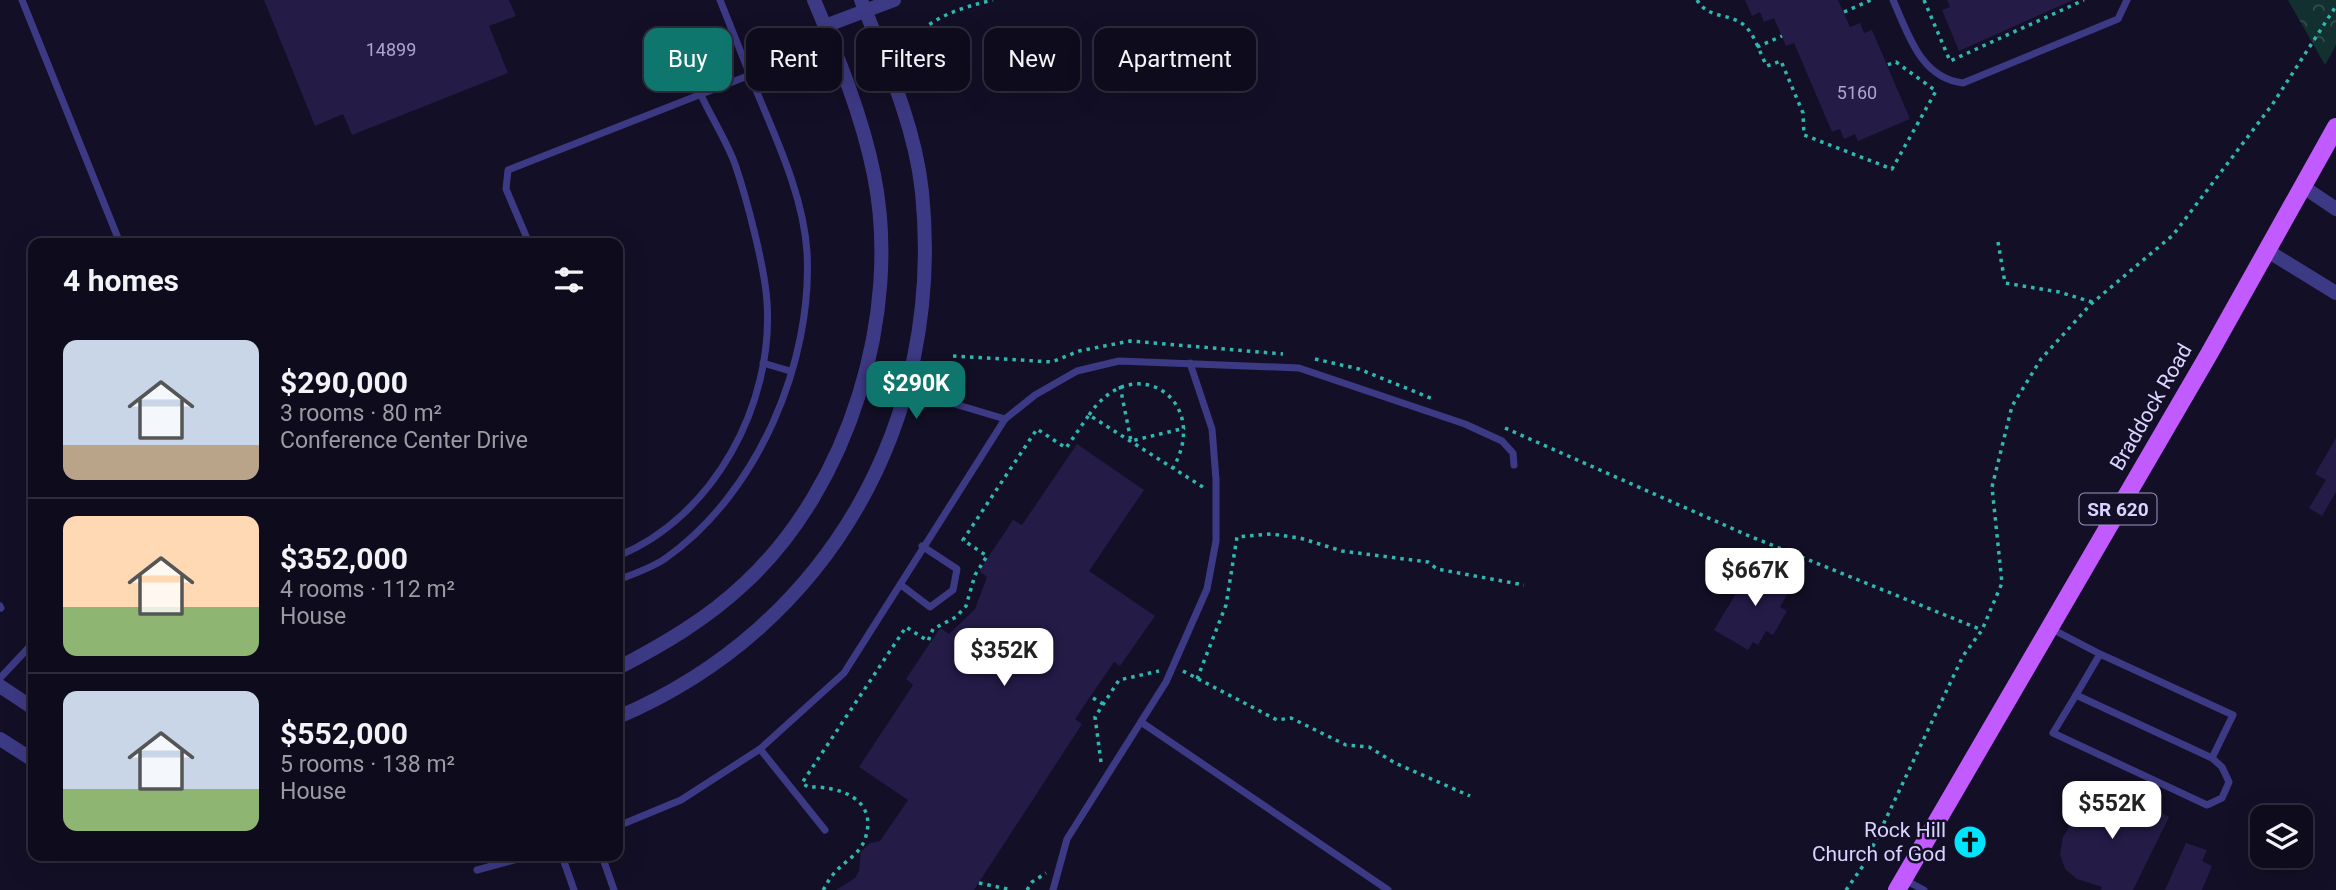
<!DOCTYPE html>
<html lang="en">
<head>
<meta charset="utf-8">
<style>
  body { margin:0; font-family:Roboto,sans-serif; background:#1c1929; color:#f1f3f6; height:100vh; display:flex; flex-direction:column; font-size:26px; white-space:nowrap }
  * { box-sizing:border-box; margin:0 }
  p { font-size:23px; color:#9b9ba3 }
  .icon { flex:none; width:38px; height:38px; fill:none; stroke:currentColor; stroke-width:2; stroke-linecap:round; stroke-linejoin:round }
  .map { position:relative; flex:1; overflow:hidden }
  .sheet { position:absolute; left:28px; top:238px; width:595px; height:623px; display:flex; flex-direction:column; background:#0e0b1c; border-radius:14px; box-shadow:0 7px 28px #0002,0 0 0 2px #2e2b3b }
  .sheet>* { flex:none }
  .top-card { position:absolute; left:644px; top:28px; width:665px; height:63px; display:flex; gap:14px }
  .controls { position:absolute; left:2250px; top:805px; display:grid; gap:14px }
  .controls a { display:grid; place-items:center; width:63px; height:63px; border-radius:14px; background:#0e0b1c; box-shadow:0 7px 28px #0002,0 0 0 2px #2e2b3b; font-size:35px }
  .price { position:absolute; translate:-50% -60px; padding:0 16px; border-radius:14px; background:#fff; color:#222; font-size:23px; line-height:46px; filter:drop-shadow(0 2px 4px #0008) }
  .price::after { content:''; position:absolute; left:50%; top:42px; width:21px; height:16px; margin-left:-10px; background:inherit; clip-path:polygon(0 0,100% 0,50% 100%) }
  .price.active { background:#0f766e; color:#fff }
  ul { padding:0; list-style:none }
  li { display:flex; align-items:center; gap:21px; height:175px; padding:0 35px }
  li+li { border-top:2px solid #2e2b3b }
  li span { display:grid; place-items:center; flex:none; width:196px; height:140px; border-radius:14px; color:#555 }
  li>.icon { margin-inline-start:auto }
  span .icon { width:84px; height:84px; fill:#fffc; stroke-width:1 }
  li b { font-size:30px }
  h2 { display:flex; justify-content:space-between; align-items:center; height:84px; padding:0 35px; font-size:30px }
  .pill { padding:0 24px; border-radius:14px; background:#0e0b1c; box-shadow:0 7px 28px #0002,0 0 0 2px #2e2b3b; font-size:24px; line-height:63px }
  .pill.active { background:#0f766e; color:#fff }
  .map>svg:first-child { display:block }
  .park { fill:url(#park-crowns) }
  .building { fill:#241b47 }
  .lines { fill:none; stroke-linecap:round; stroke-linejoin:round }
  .path { stroke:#2fb8b0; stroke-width:3.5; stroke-dasharray:3.5 5; stroke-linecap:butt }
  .lane { stroke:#3d3a85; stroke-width:7 }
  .street { stroke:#3d3a85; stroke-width:14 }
  .primary { stroke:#c25bff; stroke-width:18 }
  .labels { text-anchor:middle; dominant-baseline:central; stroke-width:5; stroke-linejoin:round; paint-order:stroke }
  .number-label { font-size:18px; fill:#aca6d1 }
  .shield { fill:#130f26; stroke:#9e99be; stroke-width:2 }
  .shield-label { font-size:19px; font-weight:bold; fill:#d9d4ff }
  .street-label { font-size:21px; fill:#d9d4ff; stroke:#130f26 }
  .poi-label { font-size:21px; fill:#d9d4ff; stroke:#130f26; text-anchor:end }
</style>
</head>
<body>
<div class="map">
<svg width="2336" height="890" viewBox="0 0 2336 890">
  <defs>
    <pattern id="park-crowns" width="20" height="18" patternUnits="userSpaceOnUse" patternTransform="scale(1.75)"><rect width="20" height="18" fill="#12302f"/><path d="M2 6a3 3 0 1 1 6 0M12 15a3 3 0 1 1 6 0" fill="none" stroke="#344d4e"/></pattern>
  </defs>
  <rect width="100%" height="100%" fill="#130f26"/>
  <!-- park -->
  <polygon class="park" points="2288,0 2336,0 2336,45 2325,65"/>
  <!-- building -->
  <g class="building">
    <polygon points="264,0 509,0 516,16 489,26 508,73 352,135 343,114 315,126"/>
    <polygon points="1745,0 1838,0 1850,27 1860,23 1864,33 1872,30 1910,119 1858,141 1855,134 1844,139 1840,129 1832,132 1794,43 1786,46 1774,18 1764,22 1760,12 1752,16"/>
    <polygon points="1947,0 2073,0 1959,51 1942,10 1950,7"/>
    <polygon points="2336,438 2336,492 2322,516 2309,508 2326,480 2315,474"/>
    <polygon points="1077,444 1144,490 1089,571 1155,616 1120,666 1114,662 1075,719 1082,724 974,890 836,890 855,878 859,871 861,852 870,843 880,841 908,800 859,767 913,685 906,679 940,628 949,634 975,609 987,577 979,571 1013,520 1022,525"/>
    <polygon points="1755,562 1788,581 1783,590 1788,593 1780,607 1787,611 1773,635 1766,631 1758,645 1753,642 1748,650 1714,630"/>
    <polygon points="2108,785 2169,817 2133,890 2101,890 2102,887 2077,879 2065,869 2060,854 2063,837 2084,802 2100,804"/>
    <polygon points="2186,843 2207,850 2202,861 2212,866 2202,890 2165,890"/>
  </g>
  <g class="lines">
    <!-- path -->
    <g class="path">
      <path d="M1697,0C1709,20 1730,12 1745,26C1755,35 1760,54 1767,66L1781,61L1803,113L1804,135L1892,169L1936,91L1896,62L1887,65"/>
      <polyline points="1924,0 1950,61 2084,0"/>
      <polyline points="1844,12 1871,0"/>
      <path d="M910,41C934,16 960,8 993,0"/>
      <polyline points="1757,47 1782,36"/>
      <polyline points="1998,242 2005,283 2059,292 2092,302"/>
      <polyline points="953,356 1052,362 1079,351 1130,341 1283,354"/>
      <polyline points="1315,359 1359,369 1433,399"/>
      <polyline points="1120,386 1131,441 1185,428"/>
      <path d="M1089,415C1134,348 1212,400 1173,468"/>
      <polyline points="1505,428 1747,535 1982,630"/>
      <polyline points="1183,671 1277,720 1291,718 1346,745 1369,747 1395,763 1470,796"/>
      <polyline points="1197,679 1226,605 1237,537 1271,534 1300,538 1342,551 1428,562 1437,569 1524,585"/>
      <polyline points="1093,698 1103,704"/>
      <polyline points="1101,762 1095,717 1119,680 1159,671"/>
      <polyline points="979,883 1012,890"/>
      <path d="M823,890C827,885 828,880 832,876C842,862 859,856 865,839C879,798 838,786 808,787L802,783L906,627L928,641L933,629L956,617L966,606L975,575L987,556L963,540L1037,429L1066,448L1089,415L1206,489"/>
      <polyline points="1027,890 1032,882 1046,873"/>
      <polyline points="1846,890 1865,863 1963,656 1982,630 2002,583 1992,487 2012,406 2041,359 2091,304 2173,235 2272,105 2336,6"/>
    </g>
    <!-- lane -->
    <g class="lane">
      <polyline points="22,0 120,243"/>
      <path d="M1893,0C1908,33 1920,78 1963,83L2118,19L2127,0"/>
      <polyline points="529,243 506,189 508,170 750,75 720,0"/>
      <polyline points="763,363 790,371"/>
      <polyline points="868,370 908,390 1005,419"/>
      <path d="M618,556C714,517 774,404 767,302C765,268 747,200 736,167C728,143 712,119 701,95"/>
      <path d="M618,580C633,574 652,568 666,558C758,493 813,362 807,252C803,191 772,131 750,75"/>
      <polyline points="901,585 930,607 953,590 957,569 922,546"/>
      <polyline points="0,606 1,608"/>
      <polyline points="2050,628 2100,654 2233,715 2212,758 2076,695 2100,654"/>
      <polyline points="0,678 33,643"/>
      <polyline points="2076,695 2053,733 2207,805 2222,798 2229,782 2222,767 2212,758"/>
      <polyline points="1141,722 1388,890"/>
      <polyline points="760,749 844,673 1005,419 1035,395 1077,371 1119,361 1299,368 1465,424 1502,441 1513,453 1514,465"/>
      <polyline points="618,826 681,800 760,749 825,830"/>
      <polyline points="562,856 574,890"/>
      <polyline points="602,856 614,890"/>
      <polyline points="477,870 529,856"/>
      <polyline points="1903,879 1924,890"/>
      <polyline points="1053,890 1067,839 1166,682 1207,589 1216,541 1216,479 1212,429 1190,363"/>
    </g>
    <!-- street -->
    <g class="street">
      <polyline points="825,26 894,0"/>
      <polyline points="2302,186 2336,209"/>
      <polyline points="2266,250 2336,293"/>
      <path d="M618,668C664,644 707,619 745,583C849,487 902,313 874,175C862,115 838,57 814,0"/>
      <polyline points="0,686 33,708"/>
      <path d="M618,717C830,627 945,419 922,192C915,125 886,62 861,0"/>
      <polyline points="0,739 33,760"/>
    </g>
    <!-- primary -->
    <polyline class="primary" points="1897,890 2209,354 2336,127"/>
  </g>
  <!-- icons -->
  <defs>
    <symbol id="church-disc" viewBox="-11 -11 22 22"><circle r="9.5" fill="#00e5ff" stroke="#130f26"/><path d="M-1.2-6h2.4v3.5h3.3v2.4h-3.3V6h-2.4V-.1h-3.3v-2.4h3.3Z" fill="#111"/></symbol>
  </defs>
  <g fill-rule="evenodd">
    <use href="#church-disc" x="1951" y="823" width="38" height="38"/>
  </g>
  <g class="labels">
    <!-- number labels -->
    <g class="number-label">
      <text x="391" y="49">14899</text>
      <text x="1857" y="92">5160</text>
    </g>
    <!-- shield labels -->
    <rect class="shield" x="2079.5" y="493.5" width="77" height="31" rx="5"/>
    <g class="shield-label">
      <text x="2118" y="509">SR 620</text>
    </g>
    <!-- street labels -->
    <g class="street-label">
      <text transform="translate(2151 407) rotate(-60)">Braddock Road</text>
    </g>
    <!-- poi labels -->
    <g class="poi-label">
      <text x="1946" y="830">Rock Hill<tspan x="1946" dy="24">Church of God</tspan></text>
    </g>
  </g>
</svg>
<div class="controls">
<a><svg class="icon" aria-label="layers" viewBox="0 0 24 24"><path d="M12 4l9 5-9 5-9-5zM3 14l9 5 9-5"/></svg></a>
</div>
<b class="price active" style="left:916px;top:421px">$290K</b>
<b class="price" style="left:1755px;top:608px">$667K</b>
<b class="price" style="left:1004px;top:688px">$352K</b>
<b class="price" style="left:2112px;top:841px">$552K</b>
<div class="top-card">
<a class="pill active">Buy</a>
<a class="pill">Rent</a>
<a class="pill">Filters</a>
<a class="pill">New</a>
<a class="pill">Apartment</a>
</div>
<section class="sheet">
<h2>4 homes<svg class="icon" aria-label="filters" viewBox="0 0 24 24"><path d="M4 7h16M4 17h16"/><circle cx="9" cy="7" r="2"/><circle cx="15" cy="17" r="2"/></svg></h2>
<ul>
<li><span style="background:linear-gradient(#c9d6e8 75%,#b9a48a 0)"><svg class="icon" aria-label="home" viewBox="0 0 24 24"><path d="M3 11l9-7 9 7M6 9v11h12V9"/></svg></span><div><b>$290,000</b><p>3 rooms · 80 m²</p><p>Conference Center Drive</p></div></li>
<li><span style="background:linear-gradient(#ffd9b3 65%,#8fb573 0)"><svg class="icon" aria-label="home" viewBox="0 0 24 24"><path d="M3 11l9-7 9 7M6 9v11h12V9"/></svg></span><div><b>$352,000</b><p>4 rooms · 112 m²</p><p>House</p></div></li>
<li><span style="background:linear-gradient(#c9d6e8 70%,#8fb573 0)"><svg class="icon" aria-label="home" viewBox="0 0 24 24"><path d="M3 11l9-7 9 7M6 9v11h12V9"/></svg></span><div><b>$552,000</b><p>5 rooms · 138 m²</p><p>House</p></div></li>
</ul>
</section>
</div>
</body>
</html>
